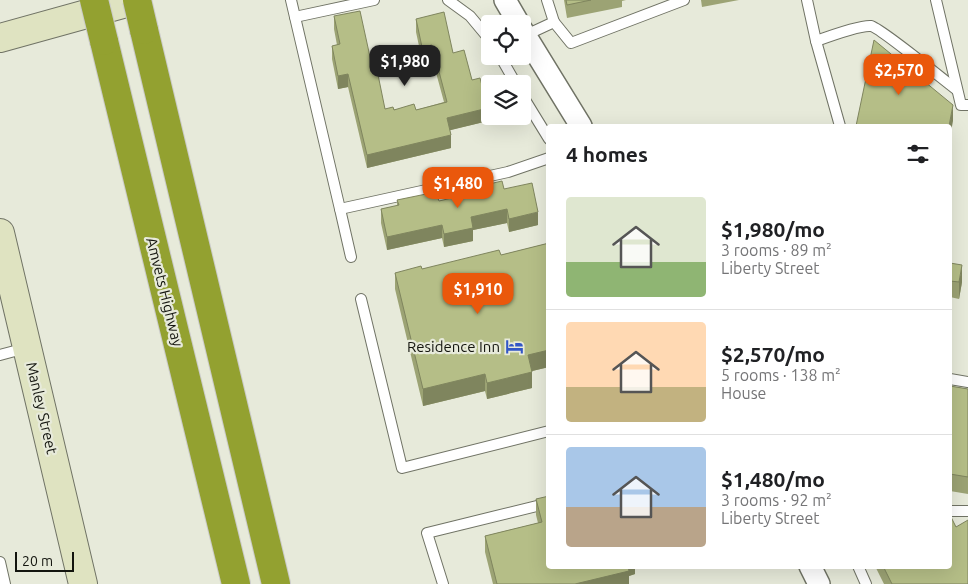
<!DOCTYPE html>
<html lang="en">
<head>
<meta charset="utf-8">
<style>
  body { margin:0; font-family:Ubuntu,sans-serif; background:#f6f6f6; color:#202124; height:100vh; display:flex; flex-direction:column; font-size:19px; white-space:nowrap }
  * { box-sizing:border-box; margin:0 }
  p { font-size:16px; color:#757577 }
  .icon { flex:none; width:28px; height:28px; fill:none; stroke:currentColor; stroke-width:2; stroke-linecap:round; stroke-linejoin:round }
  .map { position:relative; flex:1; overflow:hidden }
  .drawer { position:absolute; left:546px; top:124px; width:406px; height:445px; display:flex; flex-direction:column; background:#fff; border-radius:5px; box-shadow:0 5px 20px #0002 }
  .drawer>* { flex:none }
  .buttons { position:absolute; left:481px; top:15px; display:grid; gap:10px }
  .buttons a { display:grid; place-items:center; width:50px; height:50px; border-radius:5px; background:#fff; box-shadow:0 5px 20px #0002; font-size:25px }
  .scale { position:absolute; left:15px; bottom:12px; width:59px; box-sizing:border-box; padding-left:5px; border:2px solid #13140e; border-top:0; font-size:14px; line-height:18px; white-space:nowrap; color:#13140e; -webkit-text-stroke:4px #e7eada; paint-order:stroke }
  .price { position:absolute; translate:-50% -42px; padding:0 11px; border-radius:10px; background:#ea580c; color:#fff; font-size:16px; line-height:32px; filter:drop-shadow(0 1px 2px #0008) }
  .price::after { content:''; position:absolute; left:50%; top:30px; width:15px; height:11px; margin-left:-8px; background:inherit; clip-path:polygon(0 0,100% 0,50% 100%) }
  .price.active { background:#222; color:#fff }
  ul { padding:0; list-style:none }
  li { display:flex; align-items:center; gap:15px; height:125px; padding:0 20px }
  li+li { border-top:1px solid #e0e0e0 }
  li span { display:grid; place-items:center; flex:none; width:140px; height:100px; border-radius:5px; color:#555 }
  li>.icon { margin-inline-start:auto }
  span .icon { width:60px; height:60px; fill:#fffc; stroke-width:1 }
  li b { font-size:21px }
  h2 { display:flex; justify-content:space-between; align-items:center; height:60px; padding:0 20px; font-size:21px }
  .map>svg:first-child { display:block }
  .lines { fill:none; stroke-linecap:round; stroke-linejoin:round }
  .service-casing { stroke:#707365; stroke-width:12 }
  .minor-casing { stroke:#707365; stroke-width:24 }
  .secondary-casing { stroke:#707365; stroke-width:30 }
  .motorway-casing { stroke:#cbcbca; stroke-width:30 }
  .service { stroke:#fff; stroke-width:10 }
  .minor { stroke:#fff; stroke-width:21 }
  .secondary { stroke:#dfe3c1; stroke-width:28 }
  .motorway { stroke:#93a130; stroke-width:28 }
  .motorway-bridge-casing { stroke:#cbcbca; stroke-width:30; stroke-linecap:butt }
  .motorway-bridge { stroke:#93a130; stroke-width:28 }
  .wall { fill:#9ca374 }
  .shaded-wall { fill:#7f855e }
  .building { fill:#b5be87; stroke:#7f855e }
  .labels { text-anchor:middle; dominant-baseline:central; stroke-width:4.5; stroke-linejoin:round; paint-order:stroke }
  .street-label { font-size:15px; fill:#13140e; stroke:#e7eada }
  .poi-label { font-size:15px; fill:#13140e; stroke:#e7eada; text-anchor:end }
</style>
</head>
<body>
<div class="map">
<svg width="968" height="584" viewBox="0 0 968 584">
  <rect width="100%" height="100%" fill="#e7eada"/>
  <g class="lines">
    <defs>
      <g id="service">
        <polyline points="291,0 340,209 508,172 549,158"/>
        <polyline points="448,0 470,16 490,40"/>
        <polyline points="547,0 554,22"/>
        <polyline points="807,0 816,41 840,126"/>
        <polyline points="936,0 961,105 968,105"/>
        <polyline points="295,17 374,0"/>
        <polyline points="526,35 554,22 571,43 684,0"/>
        <path d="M816,41C827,37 861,25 871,26C879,27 945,81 957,90"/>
        <polyline points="500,56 516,84"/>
        <polyline points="522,95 549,139"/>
        <polyline points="340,209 351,257"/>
        <polyline points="361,299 402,468 549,431"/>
        <polyline points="0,355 26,348"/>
        <polyline points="950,379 968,382"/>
        <polyline points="950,511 968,511"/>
        <polyline points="0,562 5,584"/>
        <polyline points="858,566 866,584"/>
        <polyline points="443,584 427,533 549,503"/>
      </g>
      <g id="minor">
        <polyline points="505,0 519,24"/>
        <polyline points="522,30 581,126"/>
        <polyline points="810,566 819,584"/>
      </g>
      <g id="secondary">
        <polyline points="0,38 137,0"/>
        <polyline points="0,233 83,584"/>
      </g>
      <g id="motorway">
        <polyline points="144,30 276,584"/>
        <polyline points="104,41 236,584"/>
      </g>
    </defs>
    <!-- service casing -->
    <use href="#service" class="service-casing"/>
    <!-- minor casing -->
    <use href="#minor" class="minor-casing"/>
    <!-- secondary casing -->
    <use href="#secondary" class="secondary-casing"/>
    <!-- motorway casing -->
    <use href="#motorway" class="motorway-casing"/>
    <!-- service -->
    <use href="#service" class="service"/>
    <!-- minor -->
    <use href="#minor" class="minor"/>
    <!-- secondary -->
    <use href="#secondary" class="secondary"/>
    <!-- motorway -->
    <use href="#motorway" class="motorway"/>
    <defs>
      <g id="motorway-bridge">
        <polyline points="94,0 104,41"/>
        <polyline points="137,0 144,30"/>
      </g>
    </defs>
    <!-- motorway-bridge casing -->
    <use href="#motorway-bridge" class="motorway-bridge-casing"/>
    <!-- motorway-bridge -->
    <use href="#motorway-bridge" class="motorway-bridge"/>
  </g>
  <!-- wall -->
  <g class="wall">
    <polygon points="564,0 626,0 622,1 622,7 567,18"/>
    <polygon points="701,0 739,0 702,7"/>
    <polygon points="334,16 372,66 385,109 416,110 444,102 432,58 422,60 416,32 416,19 453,53 472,80 488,121 450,130 451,148 367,168 348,87 338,89 332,59 332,46 337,45 334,29"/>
    <polygon points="472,188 504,189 538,225 509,232 507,223 473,230 473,241 444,247 442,238 387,250 381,223 381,209 397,206 397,200 432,197 439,201 472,194"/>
    <polygon points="549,243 549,367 532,371 532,388 487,399 485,391 423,406 395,289 395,273 422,269 501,255"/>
    <polygon points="950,263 962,282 959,299 950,297"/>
    <polygon points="950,386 968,389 968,494 950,491"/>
    <polygon points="536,499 635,566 635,574 629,576 629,584 493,584 485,552 485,536 538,523 536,515"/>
    <polygon points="875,566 950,566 968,584 884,584"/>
  </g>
  <!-- shaded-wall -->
  <g class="shaded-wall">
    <polygon points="432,45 432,58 422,60 422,47"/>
    <polygon points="348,74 348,87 338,89 338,76"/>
    <polygon points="953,105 953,121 950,137 950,126 949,126"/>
    <polygon points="488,108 488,121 447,131 447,118"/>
    <polygon points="451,135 451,148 367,168 367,155"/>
    <polygon points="507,209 507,223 473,230 473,241 444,247 444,234 471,217"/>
    <polygon points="538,212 538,225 509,232 509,219"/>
    <polygon points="442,225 442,238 387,250 387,237"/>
    <polygon points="962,265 962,282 959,299 959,282"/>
    <polygon points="549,350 549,367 528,372 528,355"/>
    <polygon points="532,372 532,388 487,399 487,383"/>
    <polygon points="485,374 485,391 423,406 423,389"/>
    <polygon points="626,566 635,566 635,574 629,576 629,584 575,584"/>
  </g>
  <!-- building -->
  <g class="building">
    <polygon points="566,0 591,0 567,5"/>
    <polygon points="360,11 372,66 376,65 385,109 393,107 394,110 414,104 416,110 447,102 432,45 422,47 416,19 444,12 453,53 464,50 472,80 480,78 488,108 447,118 451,135 367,155 348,74 338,76 332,46 340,44 334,16"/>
    <polygon points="874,40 953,105 949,126 856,126"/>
    <polygon points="502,181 504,189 532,183 538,212 509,219 507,209 471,217 473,228 444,234 442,225 387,237 381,209 399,205 397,200 431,193 432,197 437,196 439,201 473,193 472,188"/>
    <polygon points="549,243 549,350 528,355 532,372 487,383 485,374 423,389 395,273 421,266 422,269 499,250 501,255"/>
    <polygon points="950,263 962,265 959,282 950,281"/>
    <polygon points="950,386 968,389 968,477 950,474"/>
    <polygon points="549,496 549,566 628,566 629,571 575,584 497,584 485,536 542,522 536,499"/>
    <polygon points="950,515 956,527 968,520 968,584 892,584 883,566 950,566"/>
  </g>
  <!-- icons -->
  <defs>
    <symbol id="hotel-bare" viewBox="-9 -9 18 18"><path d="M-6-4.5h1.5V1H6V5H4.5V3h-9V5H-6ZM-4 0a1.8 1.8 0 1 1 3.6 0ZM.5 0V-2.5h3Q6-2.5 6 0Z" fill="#3256c6" stroke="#e7eada" stroke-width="2.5" paint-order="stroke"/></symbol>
  </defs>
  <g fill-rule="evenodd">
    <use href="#hotel-bare" x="502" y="334" width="25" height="25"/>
  </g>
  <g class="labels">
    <!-- street labels -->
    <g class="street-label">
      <text transform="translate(165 292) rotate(76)">Amvets Highway</text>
      <text transform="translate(42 408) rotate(77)">Manley Street</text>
    </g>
    <!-- poi labels -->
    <g class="poi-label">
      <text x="500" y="346">Residence Inn</text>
    </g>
  </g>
</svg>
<div class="buttons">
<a><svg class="icon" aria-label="locate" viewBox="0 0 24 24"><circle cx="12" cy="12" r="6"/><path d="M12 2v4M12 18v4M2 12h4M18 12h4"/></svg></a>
<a><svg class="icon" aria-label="layers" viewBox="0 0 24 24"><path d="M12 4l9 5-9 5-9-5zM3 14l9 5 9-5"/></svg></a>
</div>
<div class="scale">20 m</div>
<b class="price active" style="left:405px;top:87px">$1,980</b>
<b class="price" style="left:899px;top:96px">$2,570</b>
<b class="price" style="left:458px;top:209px">$1,480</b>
<b class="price" style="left:478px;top:315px">$1,910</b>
<section class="drawer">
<h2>4 homes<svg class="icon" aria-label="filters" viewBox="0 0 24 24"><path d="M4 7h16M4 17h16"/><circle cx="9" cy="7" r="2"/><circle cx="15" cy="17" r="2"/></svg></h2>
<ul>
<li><span style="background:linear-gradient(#dfe7d0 65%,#8fb573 0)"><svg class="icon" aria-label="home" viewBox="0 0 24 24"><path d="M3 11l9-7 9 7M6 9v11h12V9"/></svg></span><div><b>$1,980/mo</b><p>3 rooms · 89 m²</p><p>Liberty Street</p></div></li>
<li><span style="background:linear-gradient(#ffd9b3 65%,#c2b280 0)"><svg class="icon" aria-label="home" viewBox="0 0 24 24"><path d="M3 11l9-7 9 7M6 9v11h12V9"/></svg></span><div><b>$2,570/mo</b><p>5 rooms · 138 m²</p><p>House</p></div></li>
<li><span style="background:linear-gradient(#a9c7e8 60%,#b9a48a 0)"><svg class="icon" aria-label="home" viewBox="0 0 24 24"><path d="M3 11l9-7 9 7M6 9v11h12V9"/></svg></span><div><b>$1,480/mo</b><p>3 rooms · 92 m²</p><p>Liberty Street</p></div></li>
</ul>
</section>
</div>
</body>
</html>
